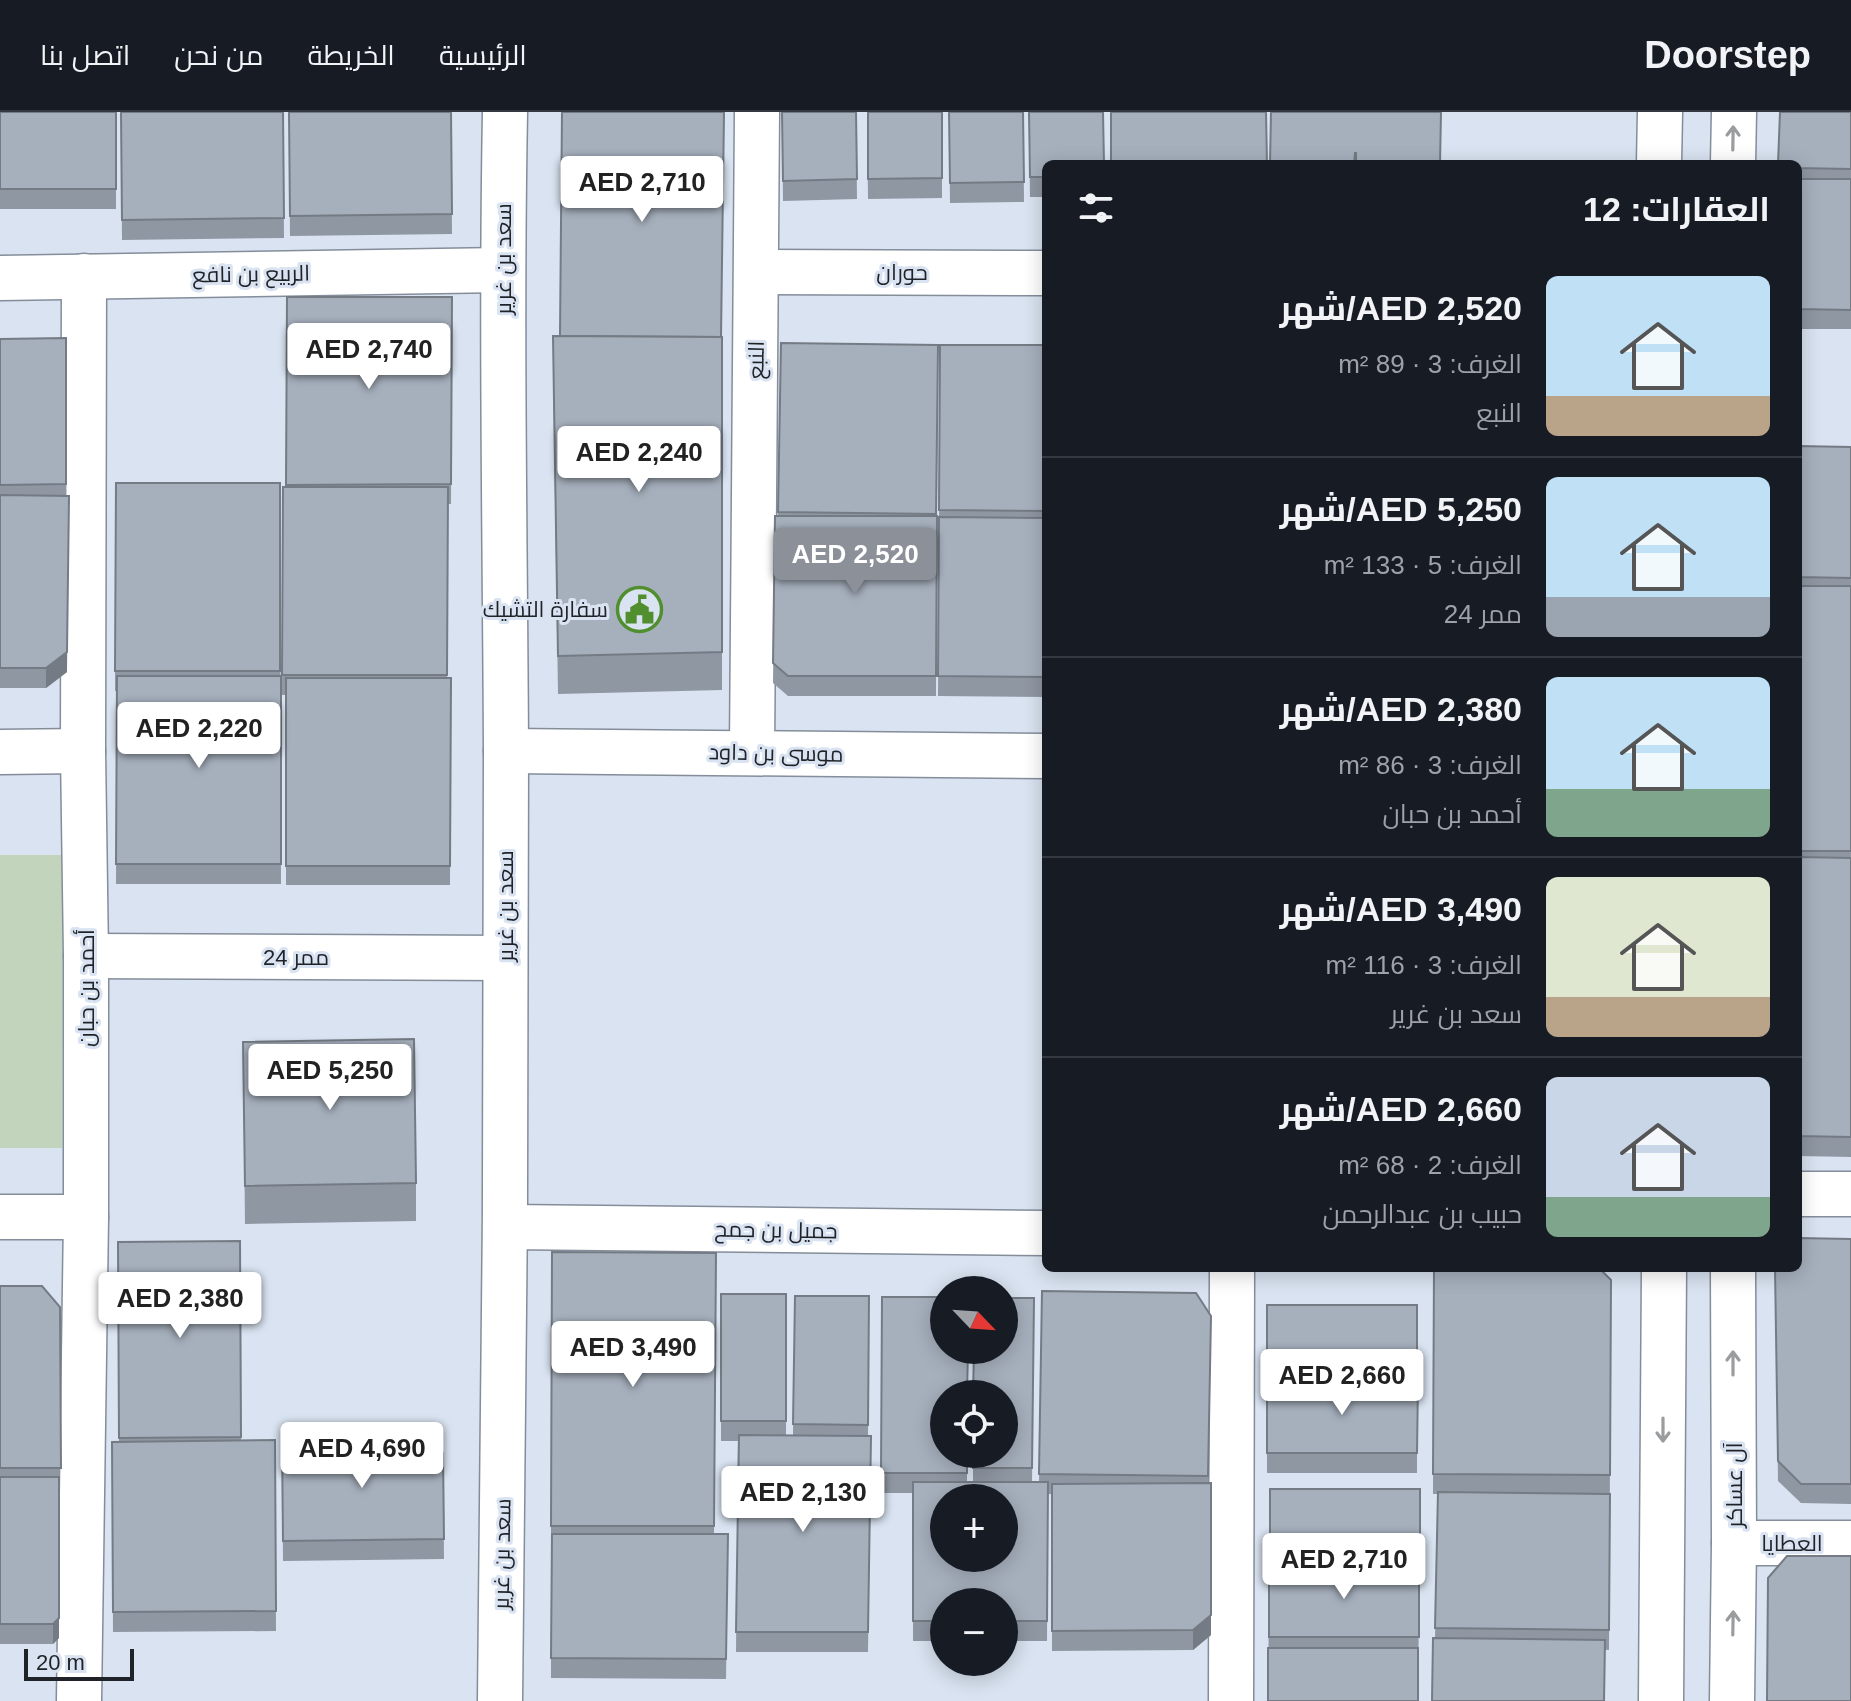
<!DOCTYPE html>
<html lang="ar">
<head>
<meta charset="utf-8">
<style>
  body { margin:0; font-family:Arial,Cairo,sans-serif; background:#20242c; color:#f1f3f6; direction:rtl; height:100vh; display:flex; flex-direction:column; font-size:30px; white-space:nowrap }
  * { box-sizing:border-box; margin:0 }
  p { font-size:26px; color:#9ea1a6 }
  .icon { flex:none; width:44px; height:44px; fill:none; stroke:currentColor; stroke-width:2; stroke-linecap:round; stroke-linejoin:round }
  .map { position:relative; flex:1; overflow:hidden; direction:ltr }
  .panel { position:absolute; left:1042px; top:48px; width:760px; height:1112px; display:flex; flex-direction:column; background:#171b24; border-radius:12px; box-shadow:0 4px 20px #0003; direction:rtl }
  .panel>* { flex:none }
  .needle { width:52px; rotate:115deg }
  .fabs { position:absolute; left:930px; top:1164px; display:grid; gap:16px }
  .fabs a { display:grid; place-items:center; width:88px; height:88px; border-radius:50%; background:#171b24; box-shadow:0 4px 20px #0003; font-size:40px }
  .scale { position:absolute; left:24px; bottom:20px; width:110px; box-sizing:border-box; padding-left:8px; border:4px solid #1f2328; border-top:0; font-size:22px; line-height:28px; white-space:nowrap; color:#1f2328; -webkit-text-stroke:6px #d9e3f1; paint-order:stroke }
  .price { position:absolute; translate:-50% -68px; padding:0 18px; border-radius:8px; background:#fff; color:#222; font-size:26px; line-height:52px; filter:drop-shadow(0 2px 4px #0008) }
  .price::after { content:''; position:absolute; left:50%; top:48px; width:24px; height:18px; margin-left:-12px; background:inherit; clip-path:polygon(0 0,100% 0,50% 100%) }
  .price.active { background:#8c9099; color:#fff }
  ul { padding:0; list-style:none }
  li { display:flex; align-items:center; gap:24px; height:200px; padding:0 32px }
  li+li { border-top:2px solid #363941 }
  li span { display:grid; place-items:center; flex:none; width:224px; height:160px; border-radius:12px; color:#555 }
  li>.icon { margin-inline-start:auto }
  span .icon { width:96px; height:96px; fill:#fffc; stroke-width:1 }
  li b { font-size:34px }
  h2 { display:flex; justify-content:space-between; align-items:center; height:96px; padding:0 32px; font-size:34px }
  header { display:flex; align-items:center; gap:48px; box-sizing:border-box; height:112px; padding:0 40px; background:#171b24; border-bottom:2px solid #363941 }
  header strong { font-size:38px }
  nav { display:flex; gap:44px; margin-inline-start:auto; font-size:28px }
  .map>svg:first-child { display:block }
  .green { fill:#c3d4bc }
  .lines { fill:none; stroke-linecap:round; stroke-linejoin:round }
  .minor-casing { stroke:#848d9a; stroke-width:47 }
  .minor { stroke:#fff; stroke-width:44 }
  .wall { fill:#8f97a3 }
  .shaded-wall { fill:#747b84 }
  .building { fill:#a6b0bd; stroke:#747b84; stroke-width:2; fill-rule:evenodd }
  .oneway { stroke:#9a9c9e }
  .labels { text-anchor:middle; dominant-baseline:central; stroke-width:6; stroke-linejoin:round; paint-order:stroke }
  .street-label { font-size:22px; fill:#1f2328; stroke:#d9e3f1 }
  .poi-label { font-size:22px; fill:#1f2328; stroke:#d9e3f1; text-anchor:end }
</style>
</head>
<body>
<header>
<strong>Doorstep</strong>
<nav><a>الرئيسية</a><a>الخريطة</a><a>من نحن</a><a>اتصل بنا</a></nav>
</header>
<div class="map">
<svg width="1851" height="1589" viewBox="0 0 1851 1589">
  <rect width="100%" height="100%" fill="#d9e3f1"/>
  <!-- green -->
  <polygon class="green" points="0,743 63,743 62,1036 0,1036"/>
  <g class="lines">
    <defs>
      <g id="minor">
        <polyline points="1659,52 1660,0"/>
        <polyline points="1733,52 1734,0"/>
        <polyline points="757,160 1046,161"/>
        <polyline points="0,166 502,158"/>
        <polyline points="506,639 1046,644"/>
        <polyline points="0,640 83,639"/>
        <polyline points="752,640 757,0"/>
        <polyline points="86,844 505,846"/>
        <polyline points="1798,1082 1851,1082"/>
        <polyline points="0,1105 86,1105"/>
        <polyline points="506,1115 1046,1121"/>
        <polyline points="1734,1431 1851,1431"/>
        <polyline points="79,1589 86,1105 86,844 83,639 84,164"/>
        <path d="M500,1589C504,1272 507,956 506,639C505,426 501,213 505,0"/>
        <polyline points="1231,1589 1232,1156"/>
        <polyline points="1661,1589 1664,1156"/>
        <polyline points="1732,1589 1734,1431 1733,1156"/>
      </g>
    </defs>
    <!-- minor casing -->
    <use href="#minor" class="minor-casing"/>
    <!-- minor -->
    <use href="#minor" class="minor"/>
  </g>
  <!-- wall -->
  <g class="wall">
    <rect x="0" y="0" width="116" height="97"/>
    <polygon points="121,0 283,0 284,126 122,128"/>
    <polygon points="289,0 451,0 452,122 290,124"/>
    <polygon points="782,0 856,0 857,87 783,89"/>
    <polygon points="867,0 942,0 942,86 868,87"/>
    <polygon points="949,0 1023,0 1024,90 950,91"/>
    <polygon points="1029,0 1046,52 1046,85 1030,85"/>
    <polygon points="1851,0 1851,217 1798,217 1798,52"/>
    <polygon points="287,185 452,185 451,392 448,392 447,566 451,566 450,773 286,773 286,583 282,583 283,375 286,375"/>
    <polygon points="560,224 722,225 722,578 558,582 553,262"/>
    <polygon points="66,226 67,560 46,576 0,576 0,227"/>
    <polygon points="781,231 938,233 936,584 788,584 773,571 775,404 778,404"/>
    <polygon points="940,233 1046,233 1046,585 938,584"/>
    <polygon points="1798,334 1851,335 1851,1045 1798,1044"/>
    <polygon points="116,371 280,371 281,772 116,772 117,579 115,579"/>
    <polygon points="243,930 416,1071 416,1109 245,1112"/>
    <polygon points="1851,1127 1851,1392 1801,1391 1778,1369 1775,1156"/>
    <polygon points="240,1129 241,1329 275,1328 276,1519 113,1520 112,1330 119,1330 118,1130"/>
    <polygon points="716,1141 714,1422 728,1422 726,1567 551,1566 551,1414"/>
    <polygon points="1434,1156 1611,1168 1609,1538 1435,1526 1438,1382 1433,1382"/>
    <polygon points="0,1174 60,1195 59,1526 53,1532 0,1532"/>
    <polygon points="1042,1179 1211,1204 1208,1371 1211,1523 1193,1538 1052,1539 1052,1382 1048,1382 1047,1529 1004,1529 1004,1490 944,1490 944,1529 913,1529 913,1381 881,1381 882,1185 967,1342 967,1370 973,1370 973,1342 1034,1186 1032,1370 1039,1370"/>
    <polygon points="721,1182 786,1182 786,1323 793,1323 795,1184 869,1184 868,1324 871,1344 868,1540 736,1540 738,1329 721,1329"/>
    <rect x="1267" y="1193" width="150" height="168"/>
    <polygon points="282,1329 443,1341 444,1447 283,1449"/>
    <polygon points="1270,1377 1420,1377 1418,1589 1268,1589"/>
  </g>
  <!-- shaded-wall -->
  <g class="shaded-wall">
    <polygon points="69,384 67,560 46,576 46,556"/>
    <polygon points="1211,1503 1211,1523 1193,1538 1193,1518"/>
    <polygon points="59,1506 59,1526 53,1532 53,1512"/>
  </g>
  <!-- building -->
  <g class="building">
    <rect x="0" y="0" width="116" height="77"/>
    <polygon points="121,0 283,0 284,106 122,108"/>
    <polygon points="289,0 451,0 452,102 290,104"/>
    <polygon points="562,0 724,0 721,225 560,224"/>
    <polygon points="782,0 856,0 857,67 783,69"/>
    <polygon points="868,0 942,0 942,66 868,67"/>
    <polygon points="949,0 1023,0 1024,70 950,71"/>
    <polygon points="1029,0 1103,0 1104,52 1046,52 1046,65 1030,65"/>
    <polygon points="1111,0 1266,0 1267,52 1111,52"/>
    <polygon points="1271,0 1441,0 1440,52 1356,52 1356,41 1355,41 1354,52 1270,52"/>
    <polygon points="1780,0 1851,0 1851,57 1798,56 1798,52 1778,52"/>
    <polygon points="1798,67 1851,67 1851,198 1798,197"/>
    <polygon points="287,185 452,185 451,372 286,373"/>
    <polygon points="553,224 722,225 722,540 558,544"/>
    <polygon points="66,226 66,372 0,373 0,227"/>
    <polygon points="781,231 938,233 936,402 778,400"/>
    <polygon points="940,233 1046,233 1046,399 939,398"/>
    <polygon points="1798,334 1851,335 1851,466 1798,465"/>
    <polygon points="116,371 280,371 280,559 115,559"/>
    <polygon points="283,375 448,375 447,563 282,563"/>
    <polygon points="0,383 69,384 67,540 46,556 0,556"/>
    <polygon points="775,404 937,404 936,564 788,564 773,551"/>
    <polygon points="939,405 1046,406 1046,565 938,564"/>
    <rect x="1798" y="474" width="53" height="265"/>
    <polygon points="117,564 281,564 281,752 116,752"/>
    <polygon points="286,566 451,566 450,754 286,754"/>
    <polygon points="1798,745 1851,746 1851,1025 1798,1024"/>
    <polygon points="414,927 416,1071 245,1074 243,930"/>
    <polygon points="1798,1126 1851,1127 1851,1372 1801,1372 1778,1349 1775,1156 1798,1156"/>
    <polygon points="240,1129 241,1325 119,1326 118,1130"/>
    <polygon points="552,1140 716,1141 714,1414 551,1414"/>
    <polygon points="1434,1156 1599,1156 1611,1168 1610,1363 1433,1362"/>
    <polygon points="0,1174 42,1174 60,1195 61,1356 0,1356"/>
    <polygon points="1042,1179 1196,1181 1211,1204 1208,1364 1039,1362"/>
    <rect x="721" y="1182" width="65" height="127"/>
    <polygon points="795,1184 869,1184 868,1313 793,1312"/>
    <polygon points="882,1185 944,1185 944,1238 968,1238 967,1282 944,1282 944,1342 967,1342 967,1361 881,1361"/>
    <polygon points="1004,1186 1034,1186 1032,1356 973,1356 973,1342 1004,1342 1004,1282 973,1282 974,1238 1004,1238"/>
    <rect x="1267" y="1193" width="150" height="73"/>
    <polygon points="1267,1269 1418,1269 1417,1341 1267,1341"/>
    <polygon points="739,1323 871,1324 868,1520 736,1520"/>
    <polygon points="275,1328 276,1499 113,1500 112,1330"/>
    <polygon points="430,1328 443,1341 444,1427 283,1429 282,1329"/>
    <polygon points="0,1365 59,1365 59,1506 53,1512 0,1512"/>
    <path d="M913,1370H1048L1047,1509H1004V1490H944V1509H913ZM944,1386H1004V1446H944Z"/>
    <polygon points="1211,1371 1211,1503 1193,1518 1052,1519 1052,1372"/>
    <rect x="1270" y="1377" width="150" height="73"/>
    <polygon points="1438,1380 1610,1382 1609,1518 1435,1516"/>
    <polygon points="552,1422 728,1422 726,1547 551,1546"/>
    <polygon points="1787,1444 1851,1444 1851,1589 1767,1589 1768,1466"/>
    <rect x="1269" y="1453" width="150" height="72"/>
    <polygon points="1433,1526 1605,1528 1604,1589 1432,1589"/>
    <rect x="1268" y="1536" width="150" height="53"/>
  </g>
  <!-- one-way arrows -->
  <defs><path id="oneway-shaft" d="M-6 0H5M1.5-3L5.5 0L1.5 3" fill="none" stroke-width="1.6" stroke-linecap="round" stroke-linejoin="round" transform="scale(2)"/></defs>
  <g class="oneway">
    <use href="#oneway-shaft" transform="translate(1733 26) rotate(-89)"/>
    <use href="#oneway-shaft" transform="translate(1733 1251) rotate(-90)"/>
    <use href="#oneway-shaft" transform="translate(1663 1318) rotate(90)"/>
    <use href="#oneway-shaft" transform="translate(1733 1511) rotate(-89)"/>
  </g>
  <!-- icons -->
  <defs>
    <symbol id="civic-ring" viewBox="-11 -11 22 22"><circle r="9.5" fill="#d9e3f1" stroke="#518e2e" stroke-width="1.5"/><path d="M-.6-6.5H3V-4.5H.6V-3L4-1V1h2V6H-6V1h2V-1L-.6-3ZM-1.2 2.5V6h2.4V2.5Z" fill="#518e2e"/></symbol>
  </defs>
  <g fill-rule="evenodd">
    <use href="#civic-ring" x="614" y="472" width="51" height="51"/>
  </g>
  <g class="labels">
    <!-- street labels -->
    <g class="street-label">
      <text transform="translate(503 147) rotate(-90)">سعد بن غرير</text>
      <text x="902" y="160">حوران</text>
      <text transform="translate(251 162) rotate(-1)">الربيع بن نافع</text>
      <text transform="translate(756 248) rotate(-89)">النبع</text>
      <text transform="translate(776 641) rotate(1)">موسى بن داود</text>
      <text transform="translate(505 794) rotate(-90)">سعد بن غرير</text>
      <text x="296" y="845">ممر 24</text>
      <text transform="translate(86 876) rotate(-90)">أحمد بن حبان</text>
      <text transform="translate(776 1118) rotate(1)">جميل بن جمح</text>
      <text transform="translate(1734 1373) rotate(-90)">آل عساكر</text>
      <text x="1792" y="1431">العطايا</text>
      <text transform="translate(502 1442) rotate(-89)">سعد بن غرير</text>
    </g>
    <!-- poi labels -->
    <g class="poi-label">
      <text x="608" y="497">سفارة التشيك</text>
    </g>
  </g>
</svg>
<div class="fabs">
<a><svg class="needle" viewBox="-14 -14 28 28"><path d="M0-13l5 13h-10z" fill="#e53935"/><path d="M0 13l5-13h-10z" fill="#9ea1a6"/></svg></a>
<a><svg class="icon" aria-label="locate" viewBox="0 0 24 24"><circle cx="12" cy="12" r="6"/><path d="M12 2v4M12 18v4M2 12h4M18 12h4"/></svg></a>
<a>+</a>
<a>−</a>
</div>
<div class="scale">20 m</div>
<b class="price" style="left:642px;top:112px">AED 2,710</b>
<b class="price" style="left:369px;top:279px">AED 2,740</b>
<b class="price" style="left:639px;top:382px">AED 2,240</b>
<b class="price active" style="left:855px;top:484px">AED 2,520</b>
<b class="price" style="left:199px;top:658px">AED 2,220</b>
<b class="price" style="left:330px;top:1000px">AED 5,250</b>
<b class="price" style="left:180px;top:1228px">AED 2,380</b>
<b class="price" style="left:633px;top:1277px">AED 3,490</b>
<b class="price" style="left:1342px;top:1305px">AED 2,660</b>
<b class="price" style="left:362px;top:1378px">AED 4,690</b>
<b class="price" style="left:803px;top:1422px">AED 2,130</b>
<b class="price" style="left:1344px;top:1489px">AED 2,710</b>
<section class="panel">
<h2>العقارات: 12<svg class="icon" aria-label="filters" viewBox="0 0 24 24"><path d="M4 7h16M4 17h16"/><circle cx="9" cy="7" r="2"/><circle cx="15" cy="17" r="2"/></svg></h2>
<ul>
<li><span style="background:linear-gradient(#bfe0f5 75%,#b9a48a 0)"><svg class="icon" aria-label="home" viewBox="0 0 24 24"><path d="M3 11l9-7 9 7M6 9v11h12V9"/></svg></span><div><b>AED 2,520/شهر</b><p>الغرف: 3 · 89 m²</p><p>النبع</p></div></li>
<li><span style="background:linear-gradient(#bfe0f5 75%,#9aa5b1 0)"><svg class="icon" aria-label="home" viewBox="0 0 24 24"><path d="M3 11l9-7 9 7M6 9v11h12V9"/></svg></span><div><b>AED 5,250/شهر</b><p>الغرف: 5 · 133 m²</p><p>ممر 24</p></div></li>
<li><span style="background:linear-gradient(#bfe0f5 70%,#7fa58c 0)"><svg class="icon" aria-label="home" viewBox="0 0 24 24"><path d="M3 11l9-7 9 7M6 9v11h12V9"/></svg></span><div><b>AED 2,380/شهر</b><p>الغرف: 3 · 86 m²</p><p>أحمد بن حبان</p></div></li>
<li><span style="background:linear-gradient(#dfe7d0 75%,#b9a48a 0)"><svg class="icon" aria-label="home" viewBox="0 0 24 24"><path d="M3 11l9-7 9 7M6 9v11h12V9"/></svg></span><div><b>AED 3,490/شهر</b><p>الغرف: 3 · 116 m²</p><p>سعد بن غرير</p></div></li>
<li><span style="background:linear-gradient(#c9d6e8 75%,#7fa58c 0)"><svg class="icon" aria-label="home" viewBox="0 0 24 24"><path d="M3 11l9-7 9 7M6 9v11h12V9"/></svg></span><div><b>AED 2,660/شهر</b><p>الغرف: 2 · 68 m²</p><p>حبيب بن عبدالرحمن</p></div></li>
</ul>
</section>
</div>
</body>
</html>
